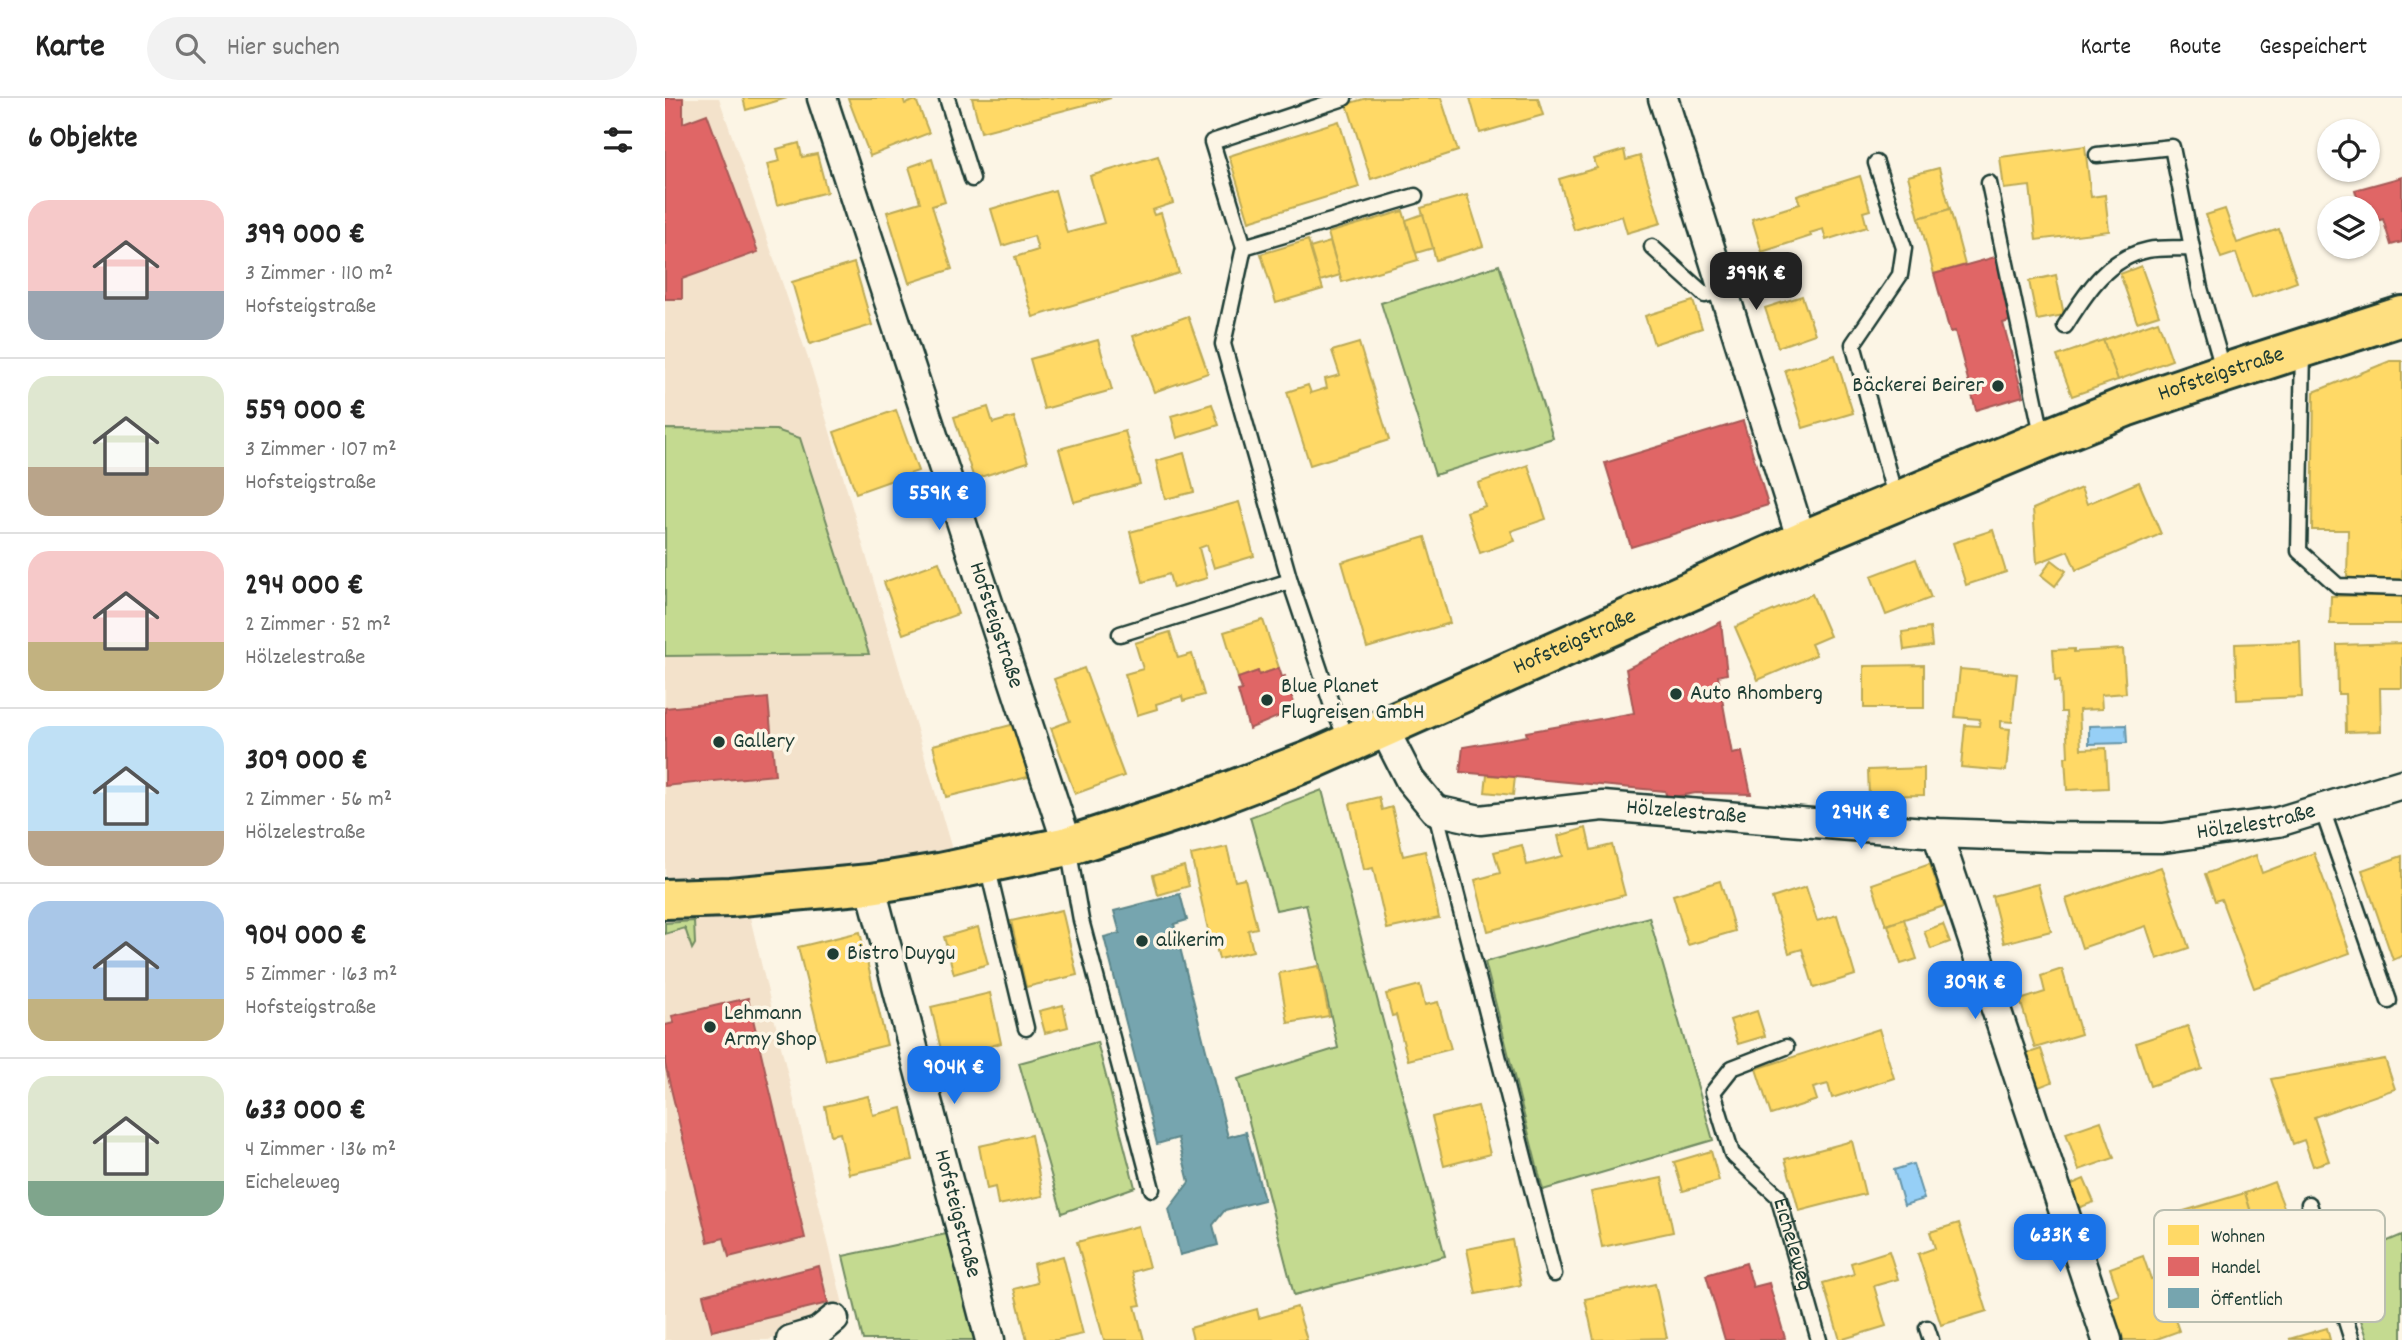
<!DOCTYPE html>
<html lang="de">
<head>
<meta charset="utf-8">
<style>
  body { margin:0; font-family:Dekko,sans-serif; background:#f2f2f2; color:#222; height:100vh; display:flex; flex-direction:column; font-size:26px; white-space:nowrap }
  * { box-sizing:border-box; margin:0 }
  p { font-size:23px; color:#767676 }
  .icon { flex:none; width:38px; height:38px; fill:none; stroke:currentColor; stroke-width:2; stroke-linecap:round; stroke-linejoin:round }
  .map { position:relative; flex:1; overflow:hidden }
  .side { display:flex; flex-direction:column; background:#fff; width:665px }
  .side>* { flex:none }
  .controls { position:absolute; left:1652px; top:21px; display:grid; gap:14px }
  .controls a { display:grid; place-items:center; width:63px; height:63px; border-radius:50%; background:#fff; box-shadow:0 2px 5px #0004; font-size:35px }
  .price { position:absolute; translate:-50% -60px; padding:0 16px; border-radius:14px; background:#1a73e8; color:#fff; font-size:23px; line-height:46px; filter:drop-shadow(0 2px 4px #0008) }
  .price::after { content:''; position:absolute; left:50%; top:42px; width:21px; height:16px; margin-left:-10px; background:inherit; clip-path:polygon(0 0,100% 0,50% 100%) }
  .price.on { background:#222; color:#fff }
  ul { padding:0; list-style:none }
  li { display:flex; align-items:center; gap:21px; height:175px; padding:0 28px }
  li+li { border-top:2px solid #e0e0e0 }
  li span { display:grid; place-items:center; flex:none; width:196px; height:140px; border-radius:21px; color:#555 }
  li>.icon { margin-inline-start:auto }
  span .icon { width:84px; height:84px; fill:#fffc; stroke-width:1 }
  li b { font-size:30px }
  h2 { display:flex; justify-content:space-between; align-items:center; height:84px; padding:0 28px; font-size:30px }
  header { display:flex; align-items:center; gap:42px; box-sizing:border-box; height:98px; padding:0 35px; background:#fff; border-bottom:2px solid #e0e0e0 }
  header strong { font-size:33px }
  nav { display:flex; gap:38px; margin-inline-start:auto; font-size:24px }
  .search { width:490px; height:63px; background:#f2f2f2; display:flex; align-items:center; gap:18px; box-sizing:border-box; padding:0 24px; border-radius:38px; color:#767676; font-size:26px }
  main { display:flex; flex:1; min-height:0 }
  .map>svg:first-child { display:block }
  .built { fill:#f3e2cb }
  .green { fill:#c4da90; stroke:#728c62; stroke-width:2 }
  .water { fill:#96cff6; stroke:#6695a8; stroke-width:2 }
  .homes { fill:#ffd966; stroke:#bcaa57; stroke-width:2 }
  .shops { fill:#e06666; stroke:#a65a57; stroke-width:2 }
  .public { fill:#76a5af; stroke:#5c868a; stroke-width:2 }
  .lines { fill:none; stroke-linecap:round; stroke-linejoin:round }
  .service-casing { stroke:#1f3d34; stroke-width:19 }
  .minor-casing { stroke:#1f3d34; stroke-width:33 }
  .primary-casing { stroke:#1f3d34; stroke-width:44 }
  .service { stroke:#fcf5e5; stroke-width:14 }
  .minor { stroke:#fcf5e5; stroke-width:28 }
  .primary { stroke:#fedf80; stroke-width:38 }
  .poi-dot { fill:#1f3d34; stroke:#fcf5e5; stroke-width:2.5 }
  .labels { text-anchor:middle; dominant-baseline:central; stroke-width:7; stroke-linejoin:round; paint-order:stroke }
  .street-label { font-size:23px; fill:#1f3d34; stroke:#fcf5e5 }
  .poi-label { font-size:23px; fill:#1f3d34; stroke:#fcf5e5; text-anchor:start }
  .key { fill:#fcf5e5; stroke:#babeb0; stroke-width:2 }
  .key-label { font-size:19px; fill:#1f3d34 }
</style>
</head>
<body>
<header>
<strong>Karte</strong>
<div class="search"><svg class="icon" aria-label="search" viewBox="0 0 24 24"><circle cx="10" cy="10" r="6"/><path d="M15 15l6 6"/></svg>Hier suchen</div>
<nav><a>Karte</a><a>Route</a><a>Gespeichert</a></nav>
</header>
<main>
<section class="side">
<h2>6 Objekte<svg class="icon" aria-label="filters" viewBox="0 0 24 24"><path d="M4 7h16M4 17h16"/><circle cx="9" cy="7" r="2"/><circle cx="15" cy="17" r="2"/></svg></h2>
<ul>
<li><span style="background:linear-gradient(#f6c9c9 65%,#9aa5b1 0)"><svg class="icon" aria-label="home" viewBox="0 0 24 24"><path d="M3 11l9-7 9 7M6 9v11h12V9"/></svg></span><div><b>399 000 €</b><p>3 Zimmer · 110 m²</p><p>Hofsteigstraße</p></div></li>
<li><span style="background:linear-gradient(#dfe7d0 65%,#b9a48a 0)"><svg class="icon" aria-label="home" viewBox="0 0 24 24"><path d="M3 11l9-7 9 7M6 9v11h12V9"/></svg></span><div><b>559 000 €</b><p>3 Zimmer · 107 m²</p><p>Hofsteigstraße</p></div></li>
<li><span style="background:linear-gradient(#f6c9c9 65%,#c2b280 0)"><svg class="icon" aria-label="home" viewBox="0 0 24 24"><path d="M3 11l9-7 9 7M6 9v11h12V9"/></svg></span><div><b>294 000 €</b><p>2 Zimmer · 52 m²</p><p>Hölzelestraße</p></div></li>
<li><span style="background:linear-gradient(#bfe0f5 75%,#b9a48a 0)"><svg class="icon" aria-label="home" viewBox="0 0 24 24"><path d="M3 11l9-7 9 7M6 9v11h12V9"/></svg></span><div><b>309 000 €</b><p>2 Zimmer · 56 m²</p><p>Hölzelestraße</p></div></li>
<li><span style="background:linear-gradient(#a9c7e8 70%,#c2b280 0)"><svg class="icon" aria-label="home" viewBox="0 0 24 24"><path d="M3 11l9-7 9 7M6 9v11h12V9"/></svg></span><div><b>904 000 €</b><p>5 Zimmer · 163 m²</p><p>Hofsteigstraße</p></div></li>
<li><span style="background:linear-gradient(#dfe7d0 75%,#7fa58c 0)"><svg class="icon" aria-label="home" viewBox="0 0 24 24"><path d="M3 11l9-7 9 7M6 9v11h12V9"/></svg></span><div><b>633 000 €</b><p>4 Zimmer · 136 m²</p><p>Eicheleweg</p></div></li>
</ul>
</section>
<div class="map">
<svg width="1737" height="1242" viewBox="0 0 1737 1242">
  <rect width="100%" height="100%" fill="#fcf5e5"/>
  <filter id="ink" filterUnits="userSpaceOnUse"><feTurbulence type="fractalNoise" baseFrequency=".0143" numOctaves="2"/><feDisplacementMap in="SourceGraphic" scale="14" xChannelSelector="R" yChannelSelector="G"/><feConvolveMatrix kernelMatrix="1 2 1 2 8 2 1 2 1" color-interpolation-filters="sRGB"/></filter>
  <g filter="url(#ink)">
    <!-- built -->
    <polygon class="built" points="0,0 54,0 147,272 288,755 84,815 181,1219 103,1242 0,1242"/>
    <!-- green -->
    <g class="green">
      <polygon points="834,167 888,340 770,377 716,205"/>
      <polygon points="0,331 111,332 135,340 204,556 0,558"/>
      <polygon points="657,692 780,1158 629,1197 573,981 673,950 641,806 611,812 585,719"/>
      <polygon points="984,819 1048,1042 878,1092 820,864"/>
      <polygon points="29,823 30,846 27,851 20,830 0,836 0,825"/>
      <polygon points="432,944 470,1089 397,1115 354,965"/>
      <polygon points="286,1135 313,1242 198,1242 178,1158"/>
      <polygon points="1737,1137 1737,1242 1703,1242 1675,1163"/>
    </g>
    <!-- water -->
    <g class="water">
      <polygon points="1461,627 1462,645 1424,646 1424,628"/>
      <polygon points="1248,1066 1259,1101 1239,1107 1229,1072"/>
    </g>
    <!-- homes -->
    <g class="homes">
      <polygon points="78,0 122,0 81,12"/>
      <polygon points="183,0 238,0 240,6 251,2 264,35 205,58"/>
      <polygon points="307,0 446,0 316,34"/>
      <polygon points="702,0 776,0 793,53 706,81 682,6"/>
      <polygon points="805,0 873,0 878,17 815,35"/>
      <polygon points="674,23 694,89 584,123 564,58"/>
      <polygon points="134,45 137,59 152,56 162,94 112,107 102,66 115,63 112,51"/>
      <polygon points="1420,48 1426,99 1440,97 1444,133 1371,142 1365,88 1339,91 1335,59"/>
      <polygon points="959,52 961,62 975,58 996,125 962,135 957,118 909,132 894,81 932,70 929,61"/>
      <polygon points="493,58 508,105 487,112 489,117 496,115 514,175 368,219 350,159 373,152 369,138 337,148 326,111 390,92 402,135 439,125 425,78"/>
      <polygon points="267,61 280,104 267,108 287,171 244,185 222,114 255,104 244,69"/>
      <polygon points="1274,70 1285,111 1254,120 1243,78"/>
      <polygon points="1195,78 1205,112 1198,114 1202,129 1161,142 1158,131 1145,135 1146,138 1097,154 1087,121 1135,106 1132,98"/>
      <polygon points="802,97 818,148 771,162 756,110"/>
      <polygon points="1285,111 1300,167 1269,176 1254,120"/>
      <polygon points="1560,111 1572,145 1614,131 1632,184 1587,200 1571,155 1556,160 1541,117"/>
      <polygon points="738,113 753,162 677,184 663,135"/>
      <polygon points="758,116 768,150 751,155 741,122"/>
      <polygon points="643,142 658,191 611,205 596,156"/>
      <polygon points="665,144 675,177 655,183 645,150"/>
      <polygon points="189,165 207,227 145,246 127,184"/>
      <polygon points="1476,168 1494,217 1472,224 1455,176"/>
      <polygon points="1391,177 1399,217 1372,222 1364,183"/>
      <polygon points="1137,198 1150,236 1113,249 1100,210"/>
      <polygon points="1028,203 1037,230 989,246 980,218"/>
      <polygon points="523,218 543,275 489,294 468,238"/>
      <polygon points="1493,223 1507,262 1453,282 1438,242"/>
      <polygon points="433,242 447,292 379,311 365,261"/>
      <polygon points="1438,242 1453,282 1407,298 1392,258"/>
      <polygon points="694,245 724,342 645,367 622,294 643,287 646,295 662,290 660,281 675,277 667,253"/>
      <polygon points="1170,257 1188,315 1138,330 1120,272"/>
      <polygon points="1725,263 1737,263 1737,483 1682,482 1683,432 1647,432 1649,294"/>
      <polygon points="547,306 554,327 512,340 506,318"/>
      <polygon points="323,309 328,325 349,319 363,364 309,381 289,319"/>
      <polygon points="231,312 253,373 191,395 169,334"/>
      <polygon points="460,333 475,386 409,404 394,351"/>
      <polygon points="519,355 529,394 500,401 491,363"/>
      <polygon points="863,367 881,421 846,433 850,443 815,455 802,414 820,408 813,385"/>
      <polygon points="1474,384 1496,436 1411,472 1403,453 1372,465 1368,411 1416,390 1422,406"/>
      <polygon points="574,404 589,458 549,470 542,447 534,450 542,480 508,490 504,476 478,484 465,434"/>
      <polygon points="1328,432 1341,474 1301,487 1288,445"/>
      <polygon points="760,439 785,525 702,550 677,464"/>
      <polygon points="1251,461 1266,500 1221,517 1206,478"/>
      <polygon points="1387,462 1401,473 1390,488 1376,477"/>
      <polygon points="274,464 293,516 238,536 219,484"/>
      <polygon points="1147,496 1165,538 1146,546 1151,557 1093,582 1070,529"/>
      <polygon points="1666,498 1737,498 1737,526 1665,526"/>
      <polygon points="598,522 614,570 594,577 593,573 573,580 559,534"/>
      <polygon points="1265,530 1267,548 1239,552 1237,534"/>
      <polygon points="505,534 513,560 527,556 539,597 518,603 517,598 491,606 492,611 472,617 460,576 478,571 470,545"/>
      <polygon points="1635,544 1637,599 1572,602 1570,546"/>
      <polygon points="1737,545 1737,590 1715,590 1716,633 1681,634 1680,596 1673,596 1672,547"/>
      <polygon points="1409,551 1409,554 1458,551 1461,595 1436,597 1437,611 1414,612 1416,651 1441,650 1443,690 1402,692 1400,659 1403,659 1401,614 1396,614 1395,582 1390,583 1388,552"/>
      <polygon points="1259,567 1259,610 1199,610 1199,568"/>
      <polygon points="419,570 459,678 410,696 386,630 405,623 389,581"/>
      <polygon points="1295,571 1352,576 1347,624 1336,623 1336,630 1345,631 1341,673 1296,669 1300,627 1314,628 1315,621 1290,619"/>
      <polygon points="350,626 363,679 281,699 268,647"/>
      <polygon points="1259,670 1259,697 1204,698 1203,672"/>
      <polygon points="822,677 850,679 848,697 820,694"/>
      <polygon points="714,699 717,712 727,709 738,758 760,753 774,820 722,831 708,770 699,772 685,706"/>
      <polygon points="921,730 926,752 947,747 960,797 823,833 810,782 835,775 829,754 857,747 862,767 898,758 893,738"/>
      <polygon points="562,749 570,783 580,781 592,830 583,832 588,853 554,861 549,840 545,840 526,757"/>
      <polygon points="1649,755 1685,855 1589,890 1556,801 1550,803 1540,776 1591,757 1597,775"/>
      <polygon points="1737,758 1737,858 1728,862 1697,772"/>
      <polygon points="1265,766 1279,808 1221,827 1207,786"/>
      <polygon points="519,768 524,788 493,797 488,777"/>
      <polygon points="1496,769 1524,850 1492,861 1481,828 1417,850 1401,801"/>
      <polygon points="1055,783 1070,833 1023,847 1008,797"/>
      <polygon points="1373,786 1386,833 1339,845 1327,798"/>
      <polygon points="1141,789 1152,823 1172,817 1190,877 1149,890 1137,851 1124,855 1107,800"/>
      <polygon points="397,812 412,877 361,889 346,823"/>
      <polygon points="1239,821 1252,861 1236,866 1223,827"/>
      <polygon points="1278,826 1285,844 1266,851 1259,833"/>
      <polygon points="313,829 323,866 289,876 279,839"/>
      <polygon points="195,834 222,947 161,962 133,849"/>
      <polygon points="654,868 664,918 623,925 614,875"/>
      <polygon points="1397,871 1416,936 1370,950 1355,902 1380,894 1376,878"/>
      <polygon points="755,887 760,907 773,904 786,951 743,962 731,917 727,918 721,896"/>
      <polygon points="325,895 336,945 322,949 328,975 284,986 266,909"/>
      <polygon points="398,907 403,929 380,935 374,913"/>
      <polygon points="1092,913 1100,938 1073,946 1065,922"/>
      <polygon points="1523,928 1537,971 1485,988 1471,945"/>
      <polygon points="1214,931 1229,980 1167,1000 1163,986 1148,990 1152,1002 1106,1017 1091,971"/>
      <polygon points="1376,951 1387,984 1366,992 1355,958"/>
      <polygon points="1720,961 1730,991 1649,1019 1664,1063 1648,1068 1639,1042 1628,1046 1606,981"/>
      <polygon points="203,998 208,1017 237,1010 248,1062 184,1076 175,1035 166,1037 160,1008"/>
      <polygon points="813,1008 825,1056 779,1068 767,1019"/>
      <polygon points="1436,1023 1449,1060 1414,1072 1401,1035"/>
      <polygon points="366,1037 378,1098 333,1107 330,1089 322,1091 314,1048"/>
      <polygon points="1187,1043 1200,1096 1134,1113 1120,1061"/>
      <polygon points="1046,1053 1054,1083 1018,1093 1009,1064"/>
      <polygon points="997,1080 1008,1134 937,1149 926,1094"/>
      <polygon points="1419,1081 1429,1104 1411,1111 1402,1088"/>
      <polygon points="1609,1084 1629,1134 1622,1136 1628,1163 1612,1168 1597,1124 1590,1127 1580,1095"/>
      <polygon points="1580,1095 1598,1154 1530,1174 1512,1115"/>
      <polygon points="1294,1125 1322,1213 1276,1227 1253,1156 1270,1150 1265,1134"/>
      <polygon points="473,1128 484,1169 467,1174 476,1207 470,1208 479,1242 439,1242 412,1144"/>
      <polygon points="847,1142 856,1187 811,1196 802,1151"/>
      <polygon points="1224,1153 1233,1181 1209,1188 1221,1228 1175,1242 1158,1185 1189,1176 1186,1165"/>
      <polygon points="398,1158 418,1236 392,1242 362,1242 349,1191 372,1185 368,1166"/>
      <polygon points="1478,1158 1486,1181 1495,1178 1514,1233 1489,1242 1456,1242 1441,1202 1454,1197 1445,1170"/>
      <polygon points="990,1186 1002,1240 929,1242 920,1201"/>
      <polygon points="632,1209 642,1242 528,1242 525,1230 592,1211 594,1220"/>
      <polygon points="1662,1230 1665,1242 1624,1241"/>
    </g>
    <!-- shops -->
    <g class="shops">
      <polygon points="0,0 18,0 18,25 42,16 93,154 17,181 17,201 0,201"/>
      <polygon points="1737,79 1737,144 1726,147 1718,121 1703,126 1703,110 1695,110 1690,92"/>
      <polygon points="1334,158 1351,221 1338,225 1358,298 1311,312 1290,233 1285,234 1269,176"/>
      <polygon points="1078,323 1103,407 966,449 940,365"/>
      <polygon points="1056,524 1062,576 1053,578 1067,656 1077,654 1086,696 1031,695 1002,700 1000,693 795,674 798,649 862,638 861,634 969,615 961,571"/>
      <polygon points="614,570 617,579 620,578 631,611 584,631 573,593 577,592 573,580 593,573 594,577"/>
      <polygon points="103,600 110,677 0,688 0,610"/>
      <polygon points="83,900 140,1140 64,1159 59,1140 43,1144 0,966 0,927 9,925 7,918"/>
      <polygon points="1081,1165 1088,1189 1104,1185 1120,1240 1112,1242 1060,1242 1041,1177"/>
      <polygon points="154,1168 163,1205 47,1233 38,1197"/>
    </g>
    <!-- public -->
    <polygon class="public" points="515,796 522,822 509,826 563,1039 581,1034 599,1102 560,1112 548,1127 553,1147 515,1157 504,1111 524,1084 513,1040 492,1046 439,839 455,835 449,813"/>
    <g class="lines">
      <defs>
        <g id="service">
          <polyline points="282,0 307,81"/>
          <polyline points="679,0 547,44 579,149 558,246 625,483 666,605 683,644"/>
          <polyline points="1432,57 1507,49 1535,190 1559,274"/>
          <polyline points="1211,65 1239,150 1235,177 1188,246 1231,402"/>
          <polyline points="1324,85 1378,341"/>
          <polyline points="579,149 750,98"/>
          <polyline points="987,149 1040,197 1058,193"/>
          <path d="M1400,228C1421,195 1442,160 1483,152C1497,149 1513,151 1527,150"/>
          <polyline points="1638,252 1634,453 1673,488 1737,490"/>
          <polyline points="455,536 625,483"/>
          <polyline points="1657,711 1724,903"/>
          <polyline points="770,712 889,1176"/>
          <polyline points="403,749 416,822 487,1091"/>
          <polyline points="322,767 361,930"/>
          <path id="s1" d="M1121,949L1067,970L1048,994L1067,1056L1113,1098L1154,1242"/>
          <polyline points="1644,1106 1687,1242"/>
          <polyline points="1262,1230 1266,1242"/>
        </g>
        <g id="minor">
          <path id="s2" d="M157,0L403,748"/>
          <polyline points="998,0 1137,443"/>
          <path id="s3" d="M718,629L745,682L770,712L815,722L938,708L1272,735L1384,739L1498,740L1613,724L1737,686"/>
          <polyline points="1272,735 1442,1242"/>
          <path id="s4" d="M205,786L325,1242"/>
          <polyline points="126,1242 153,1234 169,1221"/>
        </g>
        <g id="primary">
          <path id="s5" d="M0,801L65,799L205,786L274,775L403,748L518,711L644,663L1137,443L1378,342L1460,309L1560,275L1737,218"/>
        </g>
      </defs>
      <!-- service casing -->
      <use href="#service" class="service-casing"/>
      <!-- minor casing -->
      <use href="#minor" class="minor-casing"/>
      <!-- primary casing -->
      <use href="#primary" class="primary-casing"/>
      <!-- service -->
      <use href="#service" class="service"/>
      <!-- minor -->
      <use href="#minor" class="minor"/>
      <!-- primary -->
      <use href="#primary" class="primary"/>
    </g>
  </g>
  <!-- markers -->
  <g class="poi-dot">
    <circle cx="1333" cy="288" r="7"/>
    <circle cx="1011" cy="596" r="7"/>
    <circle cx="602" cy="602" r="7"/>
    <circle cx="54" cy="644" r="7"/>
    <circle cx="477" cy="843" r="7"/>
    <circle cx="168" cy="856" r="7"/>
    <circle cx="45" cy="929" r="7"/>
  </g>
  <g class="labels">
    <!-- street labels -->
    <g class="street-label">
      <text stroke="none"><textPath href="#s5" startOffset="1654">Hofsteigstraße</textPath></text>
      <text stroke="none"><textPath href="#s2" startOffset="555">Hofsteigstraße</textPath></text>
      <text stroke="none"><textPath href="#s5" startOffset="954">Hofsteigstraße</textPath></text>
      <text stroke="none"><textPath href="#s3" startOffset="352">Hölzelestraße</textPath></text>
      <text stroke="none"><textPath href="#s3" startOffset="924">Hölzelestraße</textPath></text>
      <text stroke="none"><textPath href="#s4" startOffset="341">Hofsteigstraße</textPath></text>
      <text stroke="none"><textPath href="#s1" startOffset="266">Eicheleweg</textPath></text>
    </g>
    <!-- poi labels -->
    <g class="poi-label">
      <text x="1319" y="288" text-anchor="end">Bäckerei Beirer</text>
      <text x="616" y="589">Blue Planet<tspan x="616" dy="26">Flugreisen GmbH</tspan></text>
      <text x="1025" y="596">Auto Rhomberg</text>
      <text x="68" y="644">Gallery</text>
      <text x="491" y="843">alikerim</text>
      <text x="182" y="856">Bistro Duygu</text>
      <text x="59" y="916">Lehmann<tspan x="59" dy="26">Army Shop</tspan></text>
    </g>
  </g>
  <!-- legend -->
  <rect x="1489" y="1112" width="231" height="112" rx="10" class="key"/>
  <rect x="1503" y="1127" width="31" height="20" fill="#ffd966"/>
  <rect x="1503" y="1159" width="31" height="19" fill="#e06666"/>
  <rect x="1503" y="1190" width="31" height="20" fill="#76a5af"/>
  <g class="key-label">
    <text x="1546" y="1144">Wohnen</text>
    <text x="1546" y="1175">Handel</text>
    <text x="1546" y="1207">Öffentlich</text>
  </g>
</svg>
<div class="controls">
<a><svg class="icon" aria-label="locate" viewBox="0 0 24 24"><circle cx="12" cy="12" r="6"/><path d="M12 2v4M12 18v4M2 12h4M18 12h4"/></svg></a>
<a><svg class="icon" aria-label="layers" viewBox="0 0 24 24"><path d="M12 4l9 5-9 5-9-5zM3 14l9 5 9-5"/></svg></a>
</div>
<b class="price on" style="left:1091px;top:214px">399K €</b>
<b class="price" style="left:274px;top:434px">559K €</b>
<b class="price" style="left:1196px;top:753px">294K €</b>
<b class="price" style="left:1310px;top:923px">309K €</b>
<b class="price" style="left:289px;top:1008px">904K €</b>
<b class="price" style="left:1395px;top:1176px">633K €</b>
</div>
</main>
</body>
</html>
